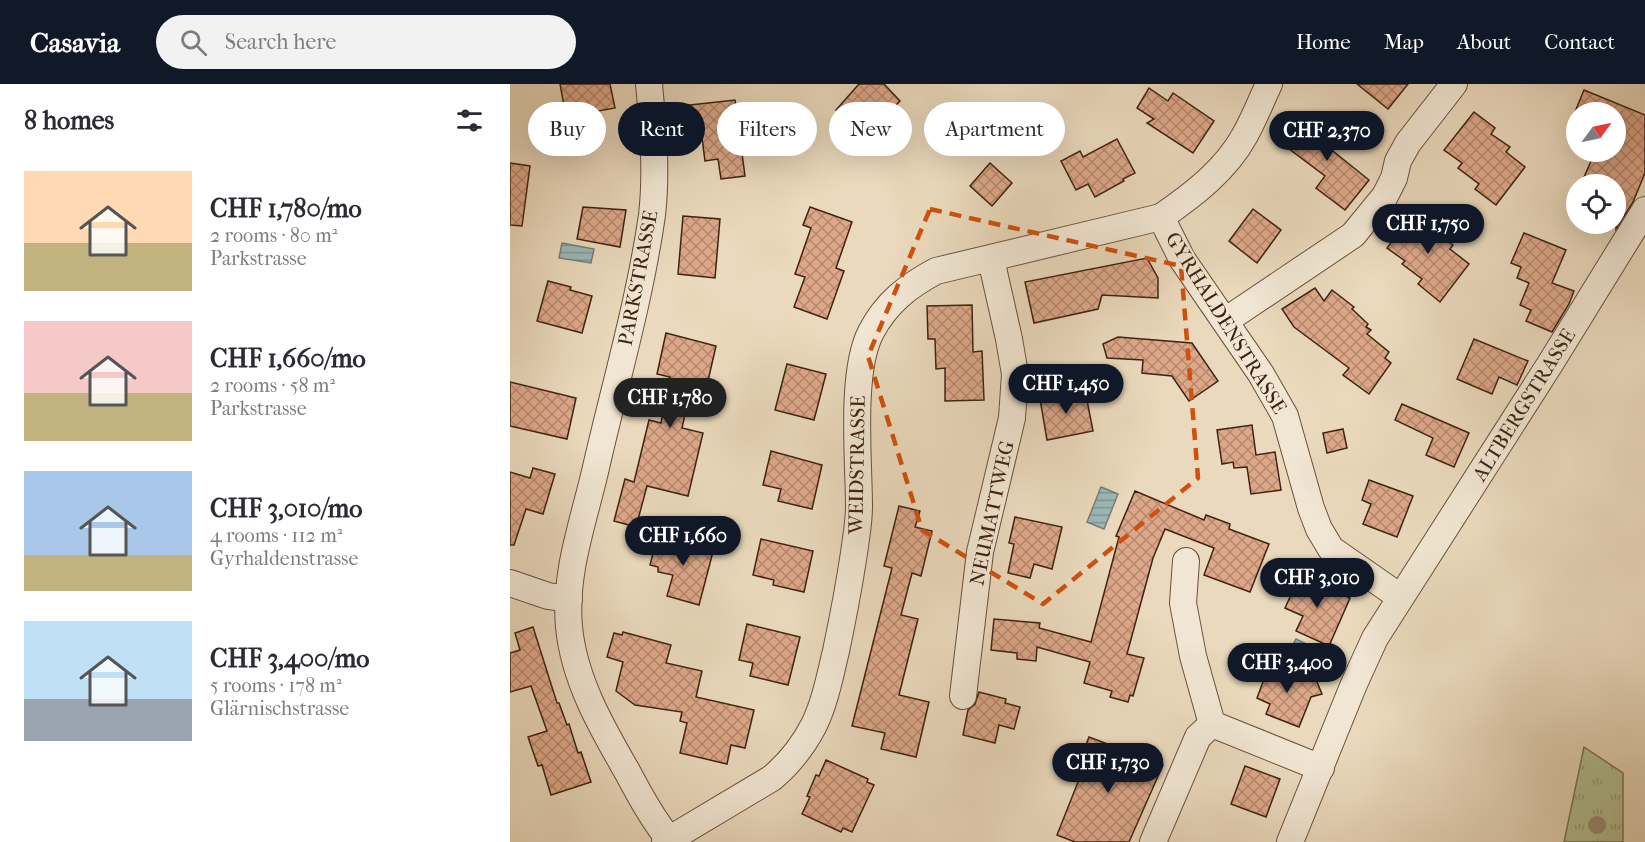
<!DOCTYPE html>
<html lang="en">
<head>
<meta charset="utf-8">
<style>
  body { margin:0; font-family:"IM FELL French Canon",serif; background:#f2f2f3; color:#2b2b33; height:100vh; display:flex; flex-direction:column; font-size:22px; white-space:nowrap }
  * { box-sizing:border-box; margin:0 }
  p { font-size:20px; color:#7c7c81 }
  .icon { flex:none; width:33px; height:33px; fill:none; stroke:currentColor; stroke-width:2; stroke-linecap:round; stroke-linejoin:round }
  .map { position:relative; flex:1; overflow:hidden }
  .details { display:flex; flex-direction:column; background:#fff; width:510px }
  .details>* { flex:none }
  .top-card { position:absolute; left:18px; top:18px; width:570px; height:54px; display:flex; gap:12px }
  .needle { width:39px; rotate:57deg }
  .tools { position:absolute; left:1056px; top:18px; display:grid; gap:12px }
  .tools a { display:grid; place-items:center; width:60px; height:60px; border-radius:50%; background:#fff; box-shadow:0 6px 24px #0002; font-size:30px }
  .price { position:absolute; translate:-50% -51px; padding:0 14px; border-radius:21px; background:#111827; color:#fff; font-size:20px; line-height:39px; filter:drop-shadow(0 2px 3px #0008) }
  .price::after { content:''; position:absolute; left:50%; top:36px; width:18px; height:14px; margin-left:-9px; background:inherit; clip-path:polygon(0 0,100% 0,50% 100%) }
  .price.selected { background:#222; color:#fff }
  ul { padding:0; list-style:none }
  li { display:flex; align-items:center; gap:18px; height:150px; padding:0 24px }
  li span { display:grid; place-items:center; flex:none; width:168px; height:120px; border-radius:0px; color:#555 }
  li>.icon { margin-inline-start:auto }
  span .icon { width:72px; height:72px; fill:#fffc; stroke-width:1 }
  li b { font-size:26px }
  h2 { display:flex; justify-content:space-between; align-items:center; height:72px; padding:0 24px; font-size:26px }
  .tag { padding:0 21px; border-radius:27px; background:#fff; box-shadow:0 6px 24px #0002; font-size:21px; line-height:54px }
  .tag.selected { background:#111827; color:#fff }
  header { display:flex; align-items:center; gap:36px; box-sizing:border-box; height:84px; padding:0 30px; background:#111827; color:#fff }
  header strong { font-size:28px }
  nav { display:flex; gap:33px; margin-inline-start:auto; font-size:21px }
  .search { width:420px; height:54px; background:#f2f2f3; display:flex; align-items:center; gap:15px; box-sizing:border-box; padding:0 21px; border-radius:33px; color:#7c7c81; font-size:22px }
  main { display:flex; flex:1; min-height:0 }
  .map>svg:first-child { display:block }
  .grass { fill:url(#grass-tufts); stroke:#797252; stroke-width:1.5 }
  .water { fill:url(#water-rules); stroke:#767d75; stroke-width:1.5 }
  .building { fill:url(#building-cross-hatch); stroke:#3f2311; stroke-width:1.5 }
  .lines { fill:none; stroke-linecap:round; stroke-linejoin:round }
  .minor-casing { stroke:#6a503c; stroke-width:28 }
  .minor { stroke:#f1e6d3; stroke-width:26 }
  .tree { fill:#9c8a70 }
  .marked { fill:none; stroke:#cf510d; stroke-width:4.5; stroke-dasharray:12 8; stroke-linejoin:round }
  .labels { text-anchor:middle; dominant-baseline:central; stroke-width:4.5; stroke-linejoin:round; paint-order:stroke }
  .street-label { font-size:20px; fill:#3f2311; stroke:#f1e6d3 }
</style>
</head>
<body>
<header>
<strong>Casavia</strong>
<div class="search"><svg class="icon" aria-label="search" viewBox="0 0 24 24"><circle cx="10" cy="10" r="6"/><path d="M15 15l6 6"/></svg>Search here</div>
<nav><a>Home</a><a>Map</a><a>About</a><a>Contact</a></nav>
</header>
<main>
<section class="details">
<h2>8 homes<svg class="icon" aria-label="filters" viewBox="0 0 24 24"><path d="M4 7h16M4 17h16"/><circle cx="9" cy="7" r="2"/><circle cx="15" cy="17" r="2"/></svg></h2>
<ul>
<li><span style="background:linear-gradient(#ffd9b3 60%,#c2b280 0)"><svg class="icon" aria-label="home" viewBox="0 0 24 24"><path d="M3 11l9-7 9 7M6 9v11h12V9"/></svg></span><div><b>CHF 1,780/mo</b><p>2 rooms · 80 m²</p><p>Parkstrasse</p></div></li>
<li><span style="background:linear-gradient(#f6c9c9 60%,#c2b280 0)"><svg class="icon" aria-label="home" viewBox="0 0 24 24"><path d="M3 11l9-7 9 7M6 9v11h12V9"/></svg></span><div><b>CHF 1,660/mo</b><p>2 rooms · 58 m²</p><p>Parkstrasse</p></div></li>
<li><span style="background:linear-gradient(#a9c7e8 70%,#c2b280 0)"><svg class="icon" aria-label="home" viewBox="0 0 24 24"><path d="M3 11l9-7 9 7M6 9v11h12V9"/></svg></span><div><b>CHF 3,010/mo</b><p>4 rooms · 112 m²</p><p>Gyrhaldenstrasse</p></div></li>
<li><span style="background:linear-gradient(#bfe0f5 65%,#9aa5b1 0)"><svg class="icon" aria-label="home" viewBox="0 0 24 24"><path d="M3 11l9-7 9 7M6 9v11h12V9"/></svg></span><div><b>CHF 3,400/mo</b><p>5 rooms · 178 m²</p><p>Glärnischstrasse</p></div></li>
</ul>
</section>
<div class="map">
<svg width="1135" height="758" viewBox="0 0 1135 758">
  <defs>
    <pattern id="grass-tufts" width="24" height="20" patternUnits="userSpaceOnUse" patternTransform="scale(1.5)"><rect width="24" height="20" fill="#b3c093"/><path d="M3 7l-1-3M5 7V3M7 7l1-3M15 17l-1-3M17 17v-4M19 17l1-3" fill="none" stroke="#939c77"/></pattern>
    <pattern id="water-rules" width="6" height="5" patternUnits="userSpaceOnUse" patternTransform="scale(1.5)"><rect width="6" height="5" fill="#9ab9b8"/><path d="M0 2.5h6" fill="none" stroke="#7f9694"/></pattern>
    <pattern id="building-cross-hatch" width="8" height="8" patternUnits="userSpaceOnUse" patternTransform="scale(1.5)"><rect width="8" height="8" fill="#dda88a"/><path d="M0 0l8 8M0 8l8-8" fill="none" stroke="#b5886f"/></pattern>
  </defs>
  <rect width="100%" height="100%" fill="#ead9bc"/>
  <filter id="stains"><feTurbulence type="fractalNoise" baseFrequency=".00333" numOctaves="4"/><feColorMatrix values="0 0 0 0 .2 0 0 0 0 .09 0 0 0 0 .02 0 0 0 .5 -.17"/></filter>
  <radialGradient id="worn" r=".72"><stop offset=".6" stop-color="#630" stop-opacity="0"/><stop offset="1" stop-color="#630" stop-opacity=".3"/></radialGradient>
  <!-- grass -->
  <polygon class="grass" points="1074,663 1113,689 1113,758 1054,758"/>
  <!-- water -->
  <g class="water">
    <polygon points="52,159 84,165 81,179 49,174"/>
    <polygon points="591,403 608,410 594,445 577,438"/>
    <polygon points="786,555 813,568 807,582 779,568"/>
  </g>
  <!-- building -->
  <g class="building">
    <polygon points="50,0 100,0 105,24 56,33"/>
    <polygon points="349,0 374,0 390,17 369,38 367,36 351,51 348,47 333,46 330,31 326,26"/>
    <polygon points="847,0 898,0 878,25"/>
    <polygon points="639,4 658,17 663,9 704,37 683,69 637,39 644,35 627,24"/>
    <polygon points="1074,6 1135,31 1135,89 1123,118 1106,145 1106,100 1071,100 1085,68 1106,68 1106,28 1065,28"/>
    <polygon points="225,16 235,92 211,95 208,75 195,77 192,54 175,56 171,22"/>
    <polygon points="964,28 985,44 981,50 1000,63 996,68 1015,83 986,121 965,105 969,100 948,84 952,79 934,66"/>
    <polygon points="798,30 827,51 818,63 859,96 835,126 806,104 815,92 774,61"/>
    <polygon points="607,55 625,89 613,95 614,97 585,113 578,100 566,106 551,77 570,67 573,73"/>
    <polygon points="0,79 20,82 12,142 0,141"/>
    <polygon points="480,79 502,99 482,122 460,102"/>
    <polygon points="73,123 116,126 110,163 67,155"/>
    <polygon points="300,123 342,138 326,184 334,187 317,235 284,223 295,193 285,190 301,144 293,141"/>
    <polygon points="743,125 771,146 747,179 719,157"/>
    <polygon points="906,125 929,143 926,147 943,161 940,165 959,180 930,218 908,200 912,195 892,180 895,177 877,164"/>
    <polygon points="173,132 210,135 205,194 168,190"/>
    <polygon points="1014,149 1056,166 1042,199 1064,207 1059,220 1042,248 1016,237 1021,226 1010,221 1019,199 1007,194 1011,183 1001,179"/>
    <polygon points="637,174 648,194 648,214 592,211 588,225 524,239 515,198"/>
    <polygon points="38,197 61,203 60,206 82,212 72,249 27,237"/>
    <polygon points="805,204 814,217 822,206 844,223 842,225 858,240 856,243 861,246 857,250 879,268 875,274 881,279 859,310 833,291 839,284 784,243 772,225"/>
    <polygon points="462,221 463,268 472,267 474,316 435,317 435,284 426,285 425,255 418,255 417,222"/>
    <polygon points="156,249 206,262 197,301 182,298 172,344 193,349 178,412 137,402 126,443 104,437 115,395 124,398 139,336 151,339 160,293 147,290"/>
    <polygon points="608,253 682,259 708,297 679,317 662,292 632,289 633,276 597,274 593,260"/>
    <polygon points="964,255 1018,277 1007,301 989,293 982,310 947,295"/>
    <polygon points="277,280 316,290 304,336 265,326"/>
    <polygon points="0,298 66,314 57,355 0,342"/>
    <polygon points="575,306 583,347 537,356 530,315"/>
    <polygon points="892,320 959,349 944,383 916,371 923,354 885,336"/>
    <polygon points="742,341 746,371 765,368 771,406 741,410 737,383 724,384 723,378 712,380 707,346"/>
    <polygon points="833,345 837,364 817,369 813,349"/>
    <polygon points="261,367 312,381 302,425 268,417 271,405 253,401"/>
    <polygon points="23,384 45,390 33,430 16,425 4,461 0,461 0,388 20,394"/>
    <polygon points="859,396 903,412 887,453 853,440 861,420 852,416"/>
    <polygon points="625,407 694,436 696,431 720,440 719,445 759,460 740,508 694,491 704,464 655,445 643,474 617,570 634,574 623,612 620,611 618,618 600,613 602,607 574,599 580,578 527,563 526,577 507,575 507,569 481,566 484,535 530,539 529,544 581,558 609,453 606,452"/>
    <polygon points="389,422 410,427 405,443 422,447 411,492 402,489 391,531 408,535 389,611 419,618 406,673 371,665 375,649 342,642 382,484 374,482"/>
    <polygon points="505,433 552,443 542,485 524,480 520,494 498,489 504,460 499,459"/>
    <polygon points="148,450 204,464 189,521 157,512 163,491 148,488 148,483 140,481"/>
    <polygon points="251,455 303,467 294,508 263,501 264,496 243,491"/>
    <polygon points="790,491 840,514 819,562 786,547 793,532 775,524"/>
    <polygon points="237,540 290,553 278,601 240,592 243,579 229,576"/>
    <polygon points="23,543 47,619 49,619 57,641 59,640 68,669 71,668 81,698 41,711 32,681 28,682 18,653 37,647 21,602 0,608 0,569 10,566 5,549"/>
    <polygon points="113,548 161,561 156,579 192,587 186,613 244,626 235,664 221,661 217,680 170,669 177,639 170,637 172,628 125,621 106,607 113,578 97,573 104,549 112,551"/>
    <polygon points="760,579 802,595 807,598 812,610 801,613 789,643 756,630 760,620 747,614"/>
    <polygon points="469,608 496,615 495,619 510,623 504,645 489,641 485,659 453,651 458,626 465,620"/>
    <polygon points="579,653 653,681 619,758 565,758 547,751 570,693 564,691"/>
    <polygon points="316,676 358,695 357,698 364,701 342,748 333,744 331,748 292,730 300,713 297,712 306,691 309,692"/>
    <polygon points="735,682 770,695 756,733 721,720"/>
  </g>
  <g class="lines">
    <defs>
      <g id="minor">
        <path d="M139,0C143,43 147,87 142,131C130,215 106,297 87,379C75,434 54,486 59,543C64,596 92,644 118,689C130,712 142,734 158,754"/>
        <polyline points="651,133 672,175 751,290 775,332 801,424 809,445 821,465 890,513"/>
        <polyline points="715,237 843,151 875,112 884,94 888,77 898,59 944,0"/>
        <polyline points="676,477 673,519 683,572 702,640 811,684"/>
        <polyline points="0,499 38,512 59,515"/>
        <polyline points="453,612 470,468 502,334 505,290 499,255 481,175"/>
        <path d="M155,758L262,694C280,679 293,662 304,641C315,618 320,592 326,567C333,534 339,502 344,469C346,454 349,438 349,423C349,377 340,288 361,248C376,219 398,202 426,187L651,133C683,111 716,86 735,51C744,35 751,17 759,0"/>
        <polyline points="643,758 688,653 702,640"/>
        <polyline points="780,758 844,600 865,554 1040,280 1135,126"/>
      </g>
    </defs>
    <!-- minor casing -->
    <use href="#minor" class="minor-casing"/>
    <!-- minor -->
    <use href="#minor" class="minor"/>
  </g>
  <!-- trees -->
  <circle class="tree" cx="1087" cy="741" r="9"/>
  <!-- marked area -->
  <path class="marked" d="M420,125L671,182L688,394L533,520L412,446L358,272Z"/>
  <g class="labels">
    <!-- street labels -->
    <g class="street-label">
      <text transform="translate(128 194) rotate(-79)">PARKSTRASSE</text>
      <text transform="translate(716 239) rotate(58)">GYRHALDENSTRASSE</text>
      <text transform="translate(1014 321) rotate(-58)">ALTBERGSTRASSE</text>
      <text transform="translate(347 381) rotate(-89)">WEIDSTRASSE</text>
      <text transform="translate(482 429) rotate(-78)">NEUMATTWEG</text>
    </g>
  </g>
  <rect width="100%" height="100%" filter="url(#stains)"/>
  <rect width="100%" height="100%" fill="url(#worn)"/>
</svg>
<div class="tools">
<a><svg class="needle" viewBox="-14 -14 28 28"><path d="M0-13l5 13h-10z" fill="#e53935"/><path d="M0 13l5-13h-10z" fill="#7c7c81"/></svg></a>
<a><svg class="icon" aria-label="locate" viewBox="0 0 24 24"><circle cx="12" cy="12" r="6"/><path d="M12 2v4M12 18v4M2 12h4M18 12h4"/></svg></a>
</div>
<b class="price" style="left:817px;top:78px">CHF 2,370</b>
<b class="price" style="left:918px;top:171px">CHF 1,750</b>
<b class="price" style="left:556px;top:331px">CHF 1,450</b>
<b class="price selected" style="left:160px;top:345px">CHF 1,780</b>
<b class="price" style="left:173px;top:483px">CHF 1,660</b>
<b class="price" style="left:807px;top:525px">CHF 3,010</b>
<b class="price" style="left:777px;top:610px">CHF 3,400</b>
<b class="price" style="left:598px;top:710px">CHF 1,730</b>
<div class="top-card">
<a class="tag">Buy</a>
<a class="tag selected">Rent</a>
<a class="tag">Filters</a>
<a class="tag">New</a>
<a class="tag">Apartment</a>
</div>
</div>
</main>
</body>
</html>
